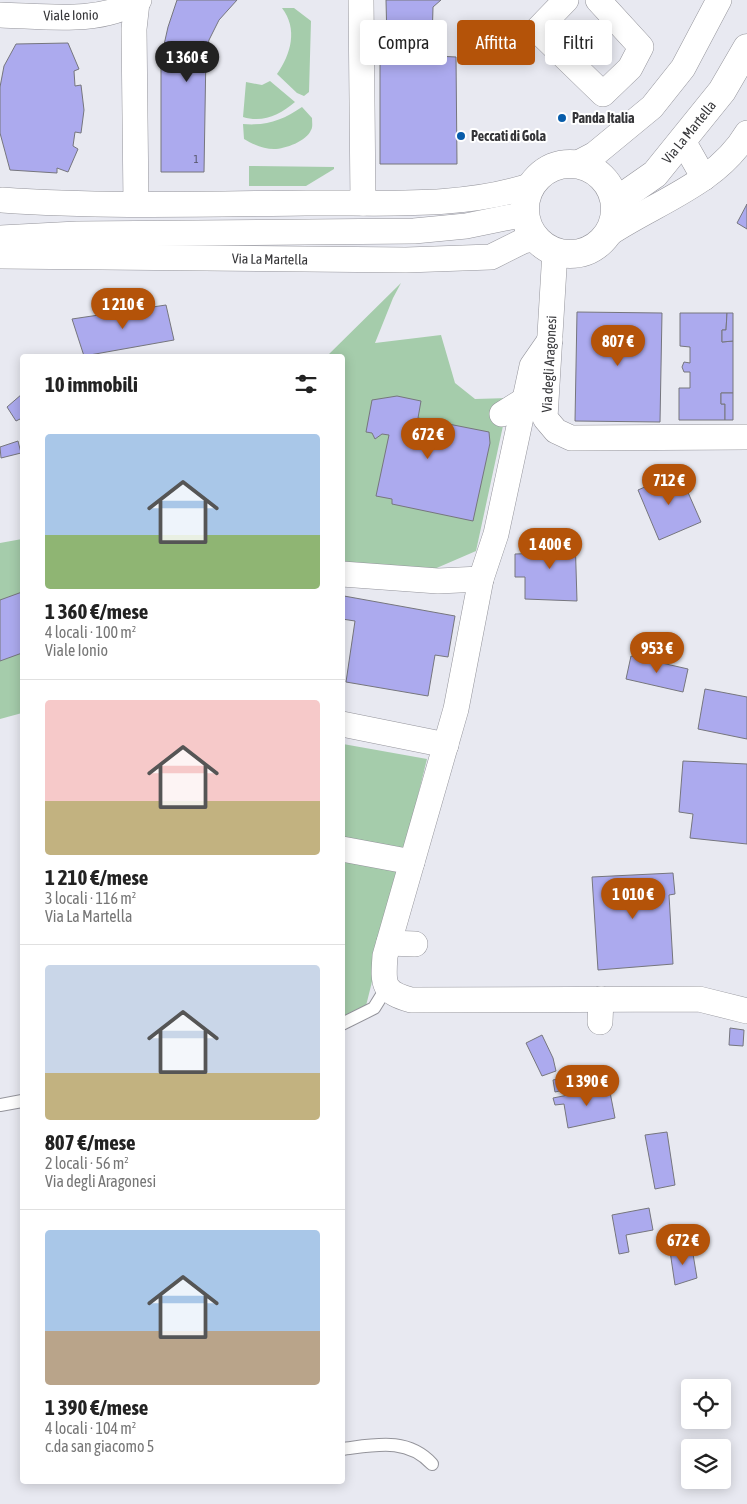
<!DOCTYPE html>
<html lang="it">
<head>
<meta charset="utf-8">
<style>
  body { margin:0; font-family:"Asap Condensed",sans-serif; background:#f2f2f2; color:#222; height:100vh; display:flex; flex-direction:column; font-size:19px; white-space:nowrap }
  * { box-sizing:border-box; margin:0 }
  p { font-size:16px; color:#767676 }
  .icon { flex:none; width:28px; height:28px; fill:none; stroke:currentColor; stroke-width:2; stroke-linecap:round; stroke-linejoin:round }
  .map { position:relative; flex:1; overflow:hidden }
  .side { position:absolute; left:20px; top:354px; width:325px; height:1130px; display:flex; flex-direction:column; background:#fff; border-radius:5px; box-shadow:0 2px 12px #0003 }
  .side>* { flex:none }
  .banner { position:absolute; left:360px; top:20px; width:311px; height:45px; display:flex; gap:10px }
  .fabs { position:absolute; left:681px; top:1379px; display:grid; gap:10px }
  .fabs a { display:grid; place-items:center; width:50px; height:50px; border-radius:5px; background:#fff; box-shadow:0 2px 12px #0003; font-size:25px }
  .price { position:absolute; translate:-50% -42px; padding:0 11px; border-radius:18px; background:#b45309; color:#fff; font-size:16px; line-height:32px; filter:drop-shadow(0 1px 2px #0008) }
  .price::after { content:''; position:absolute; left:50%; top:30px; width:15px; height:11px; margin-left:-8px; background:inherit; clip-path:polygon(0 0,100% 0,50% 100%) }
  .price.current { background:#222; color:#fff }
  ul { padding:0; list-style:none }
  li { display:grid; align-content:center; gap:10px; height:265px; padding:0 25px }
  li+li { border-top:1px solid #e0e0e0 }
  li span { display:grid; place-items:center; height:155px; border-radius:5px; color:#555 }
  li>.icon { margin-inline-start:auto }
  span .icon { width:90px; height:90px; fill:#fffc; stroke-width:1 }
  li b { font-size:21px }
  h2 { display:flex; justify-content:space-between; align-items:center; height:60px; padding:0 25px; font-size:21px }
  .chip { padding:0 18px; border-radius:5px; background:#fff; box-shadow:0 2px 12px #0003; font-size:18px; line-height:45px }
  .chip.current { background:#b45309; color:#fff }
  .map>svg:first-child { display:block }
  .green { fill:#a5ccab }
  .building { fill:#acaaee; stroke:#76767d }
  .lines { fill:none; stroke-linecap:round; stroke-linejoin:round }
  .lane-casing { stroke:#94949b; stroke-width:14 }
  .street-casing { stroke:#94949b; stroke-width:26 }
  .secondary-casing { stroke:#94949b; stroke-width:29 }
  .lane { stroke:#fff; stroke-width:12 }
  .street { stroke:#fff; stroke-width:25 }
  .secondary { stroke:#fff; stroke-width:28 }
  .poi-dot { fill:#075caa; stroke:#fff; stroke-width:2 }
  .labels { text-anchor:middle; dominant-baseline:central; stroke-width:4; stroke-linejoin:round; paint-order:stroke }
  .number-label { font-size:11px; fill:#535266 }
  .street-label { font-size:14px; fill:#353538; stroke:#fff }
  .poi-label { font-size:14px; font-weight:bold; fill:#353538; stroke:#fff; text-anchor:start }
</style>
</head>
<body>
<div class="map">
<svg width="747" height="1504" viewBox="0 0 747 1504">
  <rect width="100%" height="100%" fill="#e8e9f1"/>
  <!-- green -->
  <g class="green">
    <path d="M282,8H294L311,21L309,92L304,96L297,93L277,74C291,54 298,29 282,8Z"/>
    <path d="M270,81L295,102C280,115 263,123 243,117L246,82L262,85Z"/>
    <path d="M302,107L312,118C312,122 313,127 311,130C307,141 285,149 274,149C264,149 252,144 244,139L243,124C267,126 283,120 302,107Z"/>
    <polygon points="249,166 334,167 334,169 306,186 249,186"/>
    <polygon points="401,283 393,298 375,343 441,335 455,383 475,399 509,398 476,551 432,570 343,563 342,356 327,356"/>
    <polygon points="22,539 22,713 0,719 0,543"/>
    <polygon points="343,744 427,759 364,1014 343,1015"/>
  </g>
  <!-- building -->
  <g class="building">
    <polygon points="177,0 237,0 219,20 209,40 206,51 204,172 161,172 161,58 168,27"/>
    <polygon points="386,0 441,0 433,7 432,43 436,43 436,56 456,57 457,164 380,164 380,43 387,42"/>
    <polygon points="68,43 79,69 74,71 75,86 81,85 84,110 81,133 75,132 73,146 78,149 68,172 57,168 57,173 10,170 0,133 0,87 4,66 16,44"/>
    <polygon points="747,204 747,229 737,223"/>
    <polygon points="166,305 174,340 84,356 72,319"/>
    <polygon points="577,312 662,313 660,422 575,421"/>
    <polygon points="680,313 727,313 726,330 722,330 722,342 733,341 733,393 721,393 721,404 725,404 725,420 679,420 679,388 690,388 690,372 684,372 682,367 684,362 690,363 690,347 680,346"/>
    <polygon points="727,313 733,313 733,341 722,342 722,330 726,330"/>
    <polygon points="721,393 733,393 733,420 725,420 725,404 721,404"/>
    <polygon points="22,394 22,423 20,419 16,421 7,407"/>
    <polygon points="397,396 421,401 418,418 489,432 490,443 473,521 392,504 392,499 376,496 389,435 382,434 375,439 372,433 366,432 372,400"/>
    <polygon points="18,441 21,453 1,458 0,447"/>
    <polygon points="679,472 701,522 659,540 638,490"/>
    <polygon points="575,535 577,601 525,599 525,577 515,577 515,554 546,553 545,536"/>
    <polygon points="22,592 22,653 0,661 0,600"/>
    <polygon points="344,596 455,616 448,657 435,655 428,696 346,682 355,621 342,619"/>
    <polygon points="631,656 688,669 683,692 626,679"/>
    <polygon points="705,689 747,697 747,739 698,729"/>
    <polygon points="683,761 747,764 747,844 690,838 693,814 679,812"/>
    <polygon points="673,873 675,894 669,895 673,964 598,970 592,877"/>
    <polygon points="730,1028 744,1030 743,1046 729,1045"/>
    <polygon points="542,1035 553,1058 556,1071 542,1076 526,1043"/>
    <polygon points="571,1076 573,1088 555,1092 553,1080"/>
    <polygon points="609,1087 615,1118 568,1128 564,1104 555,1105 553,1098"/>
    <polygon points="667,1132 675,1185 655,1189 645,1135"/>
    <polygon points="649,1208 653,1230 626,1235 629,1252 619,1254 612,1215"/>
    <polygon points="692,1248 697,1278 675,1285 670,1251"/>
  </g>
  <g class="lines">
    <defs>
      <g id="lane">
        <polyline points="342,1024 374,1008 387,987"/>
        <polyline points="0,1105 22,1101"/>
        <path d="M342,1449C375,1445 407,1437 432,1464"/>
      </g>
      <g id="street">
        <polyline points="361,0 363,203"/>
        <polyline points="566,0 537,30 603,94 630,68 641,47 598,0"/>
        <path d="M0,15C44,16 100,25 139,0"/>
        <polyline points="683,141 704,178"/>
        <polyline points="576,164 595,154 652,107 683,68 719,0"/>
        <path d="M2,200C103,207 205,204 306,203C379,202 462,209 532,185"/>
        <polyline points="136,204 134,29 137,2"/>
        <path d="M607,235C654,203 717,184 747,133"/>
        <polyline points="0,238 77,234 414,231 466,226 525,214"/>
        <polyline points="555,251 545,418 556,431 571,438 747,437"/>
        <polyline points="0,256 406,260 491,257 523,241 536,238"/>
        <path d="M550,340L532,366L496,534L481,579L456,709L385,956C383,984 382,992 411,1000L699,999L747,1011"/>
        <polyline points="502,414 526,399"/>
        <polyline points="342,574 438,581 481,579"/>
        <polyline points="342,724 446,745"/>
        <polyline points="342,849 412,862"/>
        <polyline points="389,943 415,944"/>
        <polyline points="600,1022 601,999"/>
      </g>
      <g id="secondary">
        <circle cx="570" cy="209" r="45"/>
        <polyline points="615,202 655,174 722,91 747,48"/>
      </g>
    </defs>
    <!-- lane casing -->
    <use href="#lane" class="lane-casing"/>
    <!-- street casing -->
    <use href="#street" class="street-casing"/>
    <!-- secondary casing -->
    <use href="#secondary" class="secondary-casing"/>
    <!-- lane -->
    <use href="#lane" class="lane"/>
    <!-- street -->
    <use href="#street" class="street"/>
    <!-- secondary -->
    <use href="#secondary" class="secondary"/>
  </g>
  <!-- markers -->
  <g class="poi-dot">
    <circle cx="562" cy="118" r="5"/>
    <circle cx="461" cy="136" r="5"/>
  </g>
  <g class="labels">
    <!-- number labels -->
    <g class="number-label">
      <text x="196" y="159">1</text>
    </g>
    <!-- street labels -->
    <g class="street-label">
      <text transform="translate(71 15) rotate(-1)">Viale Ionio</text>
      <text transform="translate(689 132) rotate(-51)">Via La Martella</text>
      <text transform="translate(270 259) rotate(1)">Via La Martella</text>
      <text transform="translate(549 364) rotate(-87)">Via degli Aragonesi</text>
    </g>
    <!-- poi labels -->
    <g class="poi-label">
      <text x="572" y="118">Panda Italia</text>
      <text x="471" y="136">Peccati di Gola</text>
    </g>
  </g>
</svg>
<div class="fabs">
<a><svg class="icon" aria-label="locate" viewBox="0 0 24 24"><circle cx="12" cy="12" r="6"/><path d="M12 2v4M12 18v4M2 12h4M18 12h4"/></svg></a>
<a><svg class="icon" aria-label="layers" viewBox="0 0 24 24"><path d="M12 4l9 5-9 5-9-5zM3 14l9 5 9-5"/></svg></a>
</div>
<b class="price current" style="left:187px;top:83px">1 360 €</b>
<b class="price" style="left:123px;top:330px">1 210 €</b>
<b class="price" style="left:618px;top:367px">807 €</b>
<b class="price" style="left:428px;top:460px">672 €</b>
<b class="price" style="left:669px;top:506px">712 €</b>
<b class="price" style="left:550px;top:570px">1 400 €</b>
<b class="price" style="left:657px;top:674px">953 €</b>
<b class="price" style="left:633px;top:920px">1 010 €</b>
<b class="price" style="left:587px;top:1107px">1 390 €</b>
<b class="price" style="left:683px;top:1266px">672 €</b>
<div class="banner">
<a class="chip">Compra</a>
<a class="chip current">Affitta</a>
<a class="chip">Filtri</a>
</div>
<section class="side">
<h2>10 immobili<svg class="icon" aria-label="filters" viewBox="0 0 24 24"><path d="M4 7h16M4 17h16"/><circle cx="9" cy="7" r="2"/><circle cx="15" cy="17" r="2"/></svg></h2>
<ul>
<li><span style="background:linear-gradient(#a9c7e8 65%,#8fb573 0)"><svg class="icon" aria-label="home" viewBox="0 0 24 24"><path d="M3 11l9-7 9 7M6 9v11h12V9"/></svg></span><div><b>1 360 €/mese</b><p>4 locali · 100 m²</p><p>Viale Ionio</p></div></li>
<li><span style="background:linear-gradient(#f6c9c9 65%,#c2b280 0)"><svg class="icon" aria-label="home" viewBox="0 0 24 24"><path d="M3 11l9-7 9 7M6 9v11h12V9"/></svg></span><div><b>1 210 €/mese</b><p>3 locali · 116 m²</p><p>Via La Martella</p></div></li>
<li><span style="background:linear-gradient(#c9d6e8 70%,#c2b280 0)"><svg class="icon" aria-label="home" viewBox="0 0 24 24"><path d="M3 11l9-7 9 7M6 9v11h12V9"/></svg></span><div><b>807 €/mese</b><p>2 locali · 56 m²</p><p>Via degli Aragonesi</p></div></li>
<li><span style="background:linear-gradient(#a9c7e8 65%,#b9a48a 0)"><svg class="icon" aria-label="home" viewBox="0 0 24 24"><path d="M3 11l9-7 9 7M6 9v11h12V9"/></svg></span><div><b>1 390 €/mese</b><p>4 locali · 104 m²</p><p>c.da san giacomo 5</p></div></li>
</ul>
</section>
</div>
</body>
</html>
